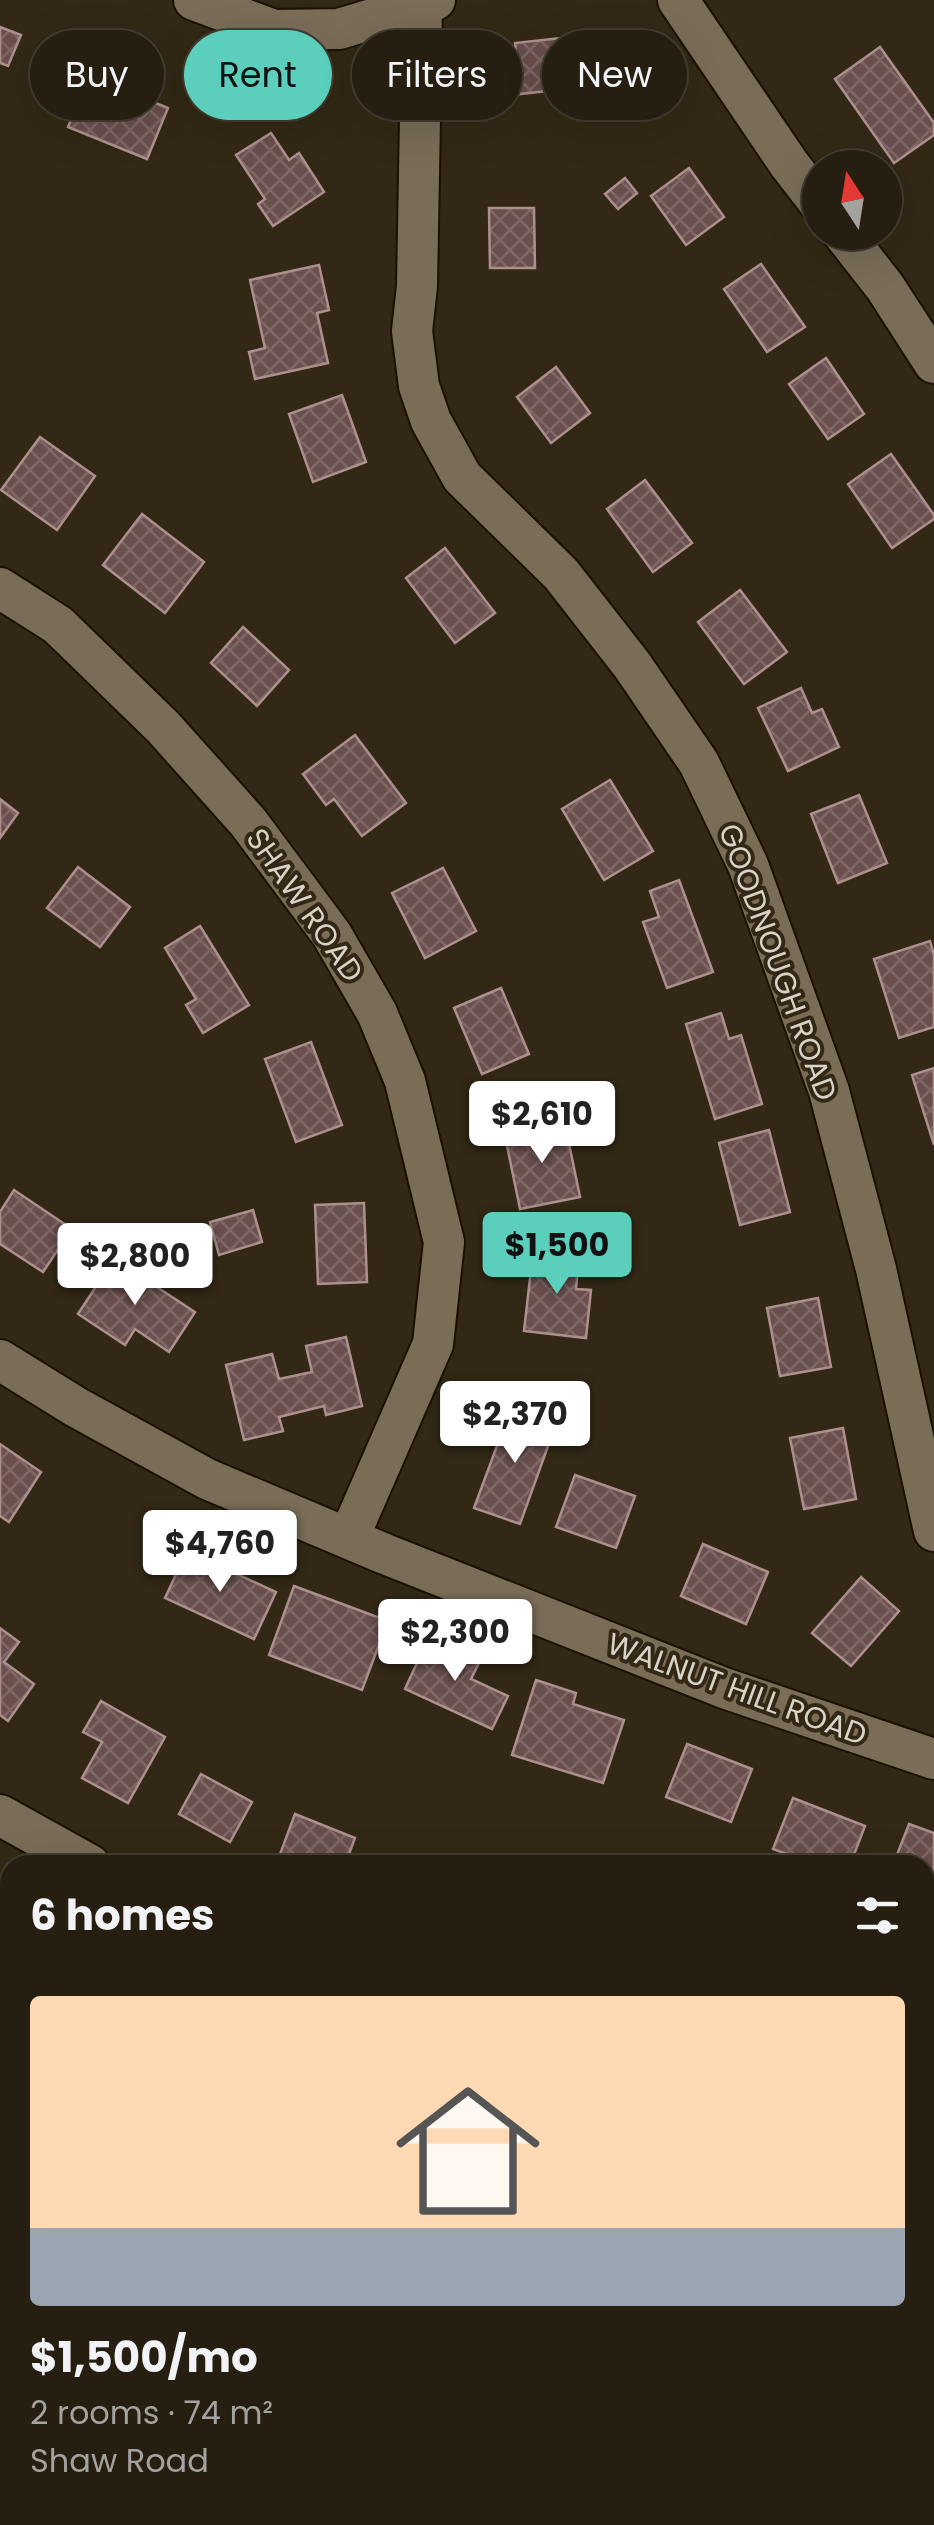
<!DOCTYPE html>
<html lang="en">
<head>
<meta charset="utf-8">
<style>
  body { margin:0; font-family:Poppins,sans-serif; background:#2e2719; color:#f1f3f6; height:100vh; display:flex; flex-direction:column; font-size:38px; white-space:nowrap }
  * { box-sizing:border-box; margin:0 }
  p { font-size:32px; color:#a4a29f }
  .icon { flex:none; width:55px; height:55px; fill:none; stroke:currentColor; stroke-width:2; stroke-linecap:round; stroke-linejoin:round }
  .map { position:relative; flex:1; overflow:hidden }
  .panel { position:absolute; left:0px; top:1855px; width:935px; height:670px; display:flex; flex-direction:column; background:#261e10; border-radius:30px 30px 0 0; box-shadow:0 10px 40px #0002,0 0 0 2px #423c30 }
  .panel>* { flex:none }
  .top-card { position:absolute; left:30px; top:30px; width:875px; height:90px; display:flex; gap:20px }
  .needle { width:65px; rotate:348deg }
  .fabs { position:absolute; left:802px; top:150px; display:grid; gap:20px }
  .fabs a { display:grid; place-items:center; width:100px; height:100px; border-radius:50%; background:#261e10; box-shadow:0 10px 40px #0002,0 0 0 2px #423c30; font-size:50px }
  .price { position:absolute; translate:-50% -85px; padding:0 22px; border-radius:10px; background:#fff; color:#222; font-size:32px; line-height:65px; filter:drop-shadow(0 2px 5px #0008) }
  .price::after { content:''; position:absolute; left:50%; top:60px; width:30px; height:22px; margin-left:-15px; background:inherit; clip-path:polygon(0 0,100% 0,50% 100%) }
  .price.selected { background:#5bcebc; color:#111 }
  ul { padding:0; list-style:none }
  li { display:grid; align-content:center; gap:20px; height:530px; padding:0 30px }
  li span { display:grid; place-items:center; height:310px; border-radius:10px; color:#555 }
  li>.icon { margin-inline-start:auto }
  span .icon { width:180px; height:180px; fill:#fffc; stroke-width:1 }
  li b { font-size:42px }
  h2 { display:flex; justify-content:space-between; align-items:center; height:120px; padding:0 30px; font-size:42px }
  .pill { padding:0 35px; border-radius:45px; background:#261e10; box-shadow:0 10px 40px #0002,0 0 0 2px #423c30; font-size:35px; line-height:90px }
  .pill.selected { background:#5bcebc; color:#111 }
  .map>svg:first-child { display:block }
  .building { fill:url(#building-cross-hatch); stroke:#ad908e; stroke-width:2.5 }
  .lines { fill:none; stroke-linecap:round; stroke-linejoin:round }
  .minor-casing { stroke:#1a1101; stroke-width:44 }
  .minor { stroke:#796d58; stroke-width:40 }
  .labels { text-anchor:middle; dominant-baseline:central; stroke-width:8; stroke-linejoin:round; paint-order:stroke }
  .street-label { font-size:30px; fill:#d9d2c6; stroke:#322815 }
</style>
</head>
<body>
<div class="map">
<svg width="934" height="2525" viewBox="0 0 934 2525">
  <defs>
    <pattern id="building-cross-hatch" width="8" height="8" patternUnits="userSpaceOnUse" patternTransform="scale(2.5)"><rect width="8" height="8" fill="#694f4d"/><path d="M0 0l8 8M0 8l8-8" fill="none" stroke="#7e6765"/></pattern>
  </defs>
  <rect width="100%" height="100%" fill="#322815"/>
  <!-- building -->
  <g class="building">
    <polygon points="0,27 21,35 8,66 0,63"/>
    <polygon points="607,33 612,84 520,94 515,43"/>
    <polygon points="880,47 934,123 934,135 894,163 835,79"/>
    <polygon points="89,76 168,108 147,159 68,127"/>
    <polygon points="271,133 289,160 299,153 324,192 273,226 258,204 265,199 236,155"/>
    <polygon points="689,168 724,217 686,245 651,196"/>
    <polygon points="625,178 637,193 618,209 605,194"/>
    <polygon points="489,208 534,208 535,268 490,268"/>
    <polygon points="761,264 805,327 767,352 724,289"/>
    <polygon points="319,265 329,310 317,313 328,363 255,379 249,352 265,348 250,280"/>
    <polygon points="826,358 864,414 828,439 789,384"/>
    <polygon points="556,367 590,413 551,443 517,397"/>
    <polygon points="342,395 366,462 313,482 289,414"/>
    <polygon points="40,437 95,476 57,530 1,490"/>
    <polygon points="891,454 934,515 934,519 892,548 848,484"/>
    <polygon points="645,480 692,543 653,572 607,509"/>
    <polygon points="142,514 204,562 165,613 103,565"/>
    <polygon points="445,548 495,613 455,643 406,578"/>
    <polygon points="740,590 787,652 744,684 698,622"/>
    <polygon points="243,627 289,670 257,706 211,663"/>
    <polygon points="801,688 812,713 822,709 839,747 788,771 758,708"/>
    <polygon points="355,735 406,803 362,836 334,799 326,805 303,774"/>
    <polygon points="610,780 653,851 604,880 562,809"/>
    <polygon points="859,795 887,863 838,883 811,814"/>
    <polygon points="0,799 18,813 0,838"/>
    <polygon points="78,867 130,907 100,947 47,908"/>
    <polygon points="443,868 476,931 425,958 392,893"/>
    <polygon points="679,880 713,972 667,988 643,922 659,917 650,891"/>
    <polygon points="200,926 249,1005 203,1033 186,1005 196,999 165,948"/>
    <polygon points="930,941 934,955 934,1027 899,1038 874,959"/>
    <polygon points="501,988 529,1054 482,1074 454,1008"/>
    <polygon points="721,1013 729,1039 741,1035 762,1104 715,1119 686,1024"/>
    <polygon points="311,1042 342,1125 296,1142 265,1059"/>
    <polygon points="934,1068 934,1145 912,1075"/>
    <polygon points="565,1124 580,1197 520,1209 505,1136"/>
    <polygon points="769,1130 790,1212 740,1225 719,1143"/>
    <polygon points="14,1190 72,1229 43,1272 0,1244 0,1212"/>
    <polygon points="364,1203 367,1282 318,1284 315,1205"/>
    <polygon points="253,1210 262,1242 219,1255 210,1222"/>
    <polygon points="533,1252 579,1257 576,1289 591,1290 586,1338 524,1331"/>
    <polygon points="114,1259 195,1312 169,1352 135,1329 125,1345 78,1314"/>
    <polygon points="818,1298 831,1367 780,1376 767,1308"/>
    <polygon points="346,1337 362,1406 326,1415 324,1406 279,1417 283,1431 244,1440 226,1365 272,1354 279,1379 312,1372 306,1346"/>
    <polygon points="511,1408 556,1424 520,1524 474,1508"/>
    <polygon points="843,1428 856,1499 804,1509 790,1438"/>
    <polygon points="0,1444 41,1472 9,1522 0,1516"/>
    <polygon points="575,1475 635,1496 616,1548 556,1527"/>
    <polygon points="703,1544 768,1572 746,1624 681,1596"/>
    <polygon points="187,1551 276,1592 254,1639 165,1598"/>
    <polygon points="861,1577 899,1611 851,1666 812,1633"/>
    <polygon points="294,1586 388,1621 362,1690 269,1655"/>
    <polygon points="0,1628 19,1642 4,1662 34,1684 8,1721 0,1715"/>
    <polygon points="429,1637 480,1661 471,1679 508,1696 492,1729 405,1689"/>
    <polygon points="536,1680 576,1693 573,1704 624,1720 603,1783 512,1755"/>
    <polygon points="101,1701 165,1737 128,1803 82,1778 102,1742 83,1732"/>
    <polygon points="687,1744 752,1769 731,1822 666,1797"/>
    <polygon points="201,1774 252,1802 230,1842 179,1814"/>
    <polygon points="793,1798 865,1826 850,1865 816,1865 773,1849"/>
    <polygon points="295,1814 355,1838 345,1865 299,1865 279,1857"/>
    <polygon points="909,1824 934,1833 934,1906 925,1903 925,1865 893,1865"/>
    <polygon points="0,1900 10,1907 10,1971 6,1978 0,1974"/>
    <polygon points="925,2038 934,2041 934,2107 925,2104"/>
    <polygon points="925,2266 934,2269 934,2328 925,2324"/>
    <polygon points="199,2515 258,2515 254,2525 223,2525"/>
    <polygon points="293,2515 359,2515 355,2525 289,2525"/>
  </g>
  <g class="lines">
    <defs>
      <g id="minor">
        <polyline points="194,0 274,30 339,29 435,0"/>
        <polyline points="678,0 789,164 820,204"/>
        <polyline points="422,5 417,286 412,331 419,386 431,421 462,477 561,574 632,665 699,763 748,865 829,1091 876,1269 934,1531"/>
        <polyline points="842,232 885,287 934,363"/>
        <polyline points="0,588 58,625 163,727 248,822 332,935 377,1013 405,1081 444,1242 433,1344 349,1537"/>
        <polyline points="0,1360 76,1407 207,1479 385,1554 724,1688 934,1759"/>
        <polyline points="0,1815 90,1865"/>
        <polyline points="925,2187 934,2190"/>
        <polyline points="0,2283 10,2287"/>
        <polyline points="615,2515 643,2525"/>
      </g>
    </defs>
    <!-- minor casing -->
    <use href="#minor" class="minor-casing"/>
    <!-- minor -->
    <use href="#minor" class="minor"/>
  </g>
  <g class="labels">
    <!-- street labels -->
    <g class="street-label">
      <text transform="translate(305 905) rotate(55)">SHAW ROAD</text>
      <text transform="translate(778 962) rotate(70)">GOODNOUGH ROAD</text>
      <text transform="translate(737 1689) rotate(20)">WALNUT HILL ROAD</text>
    </g>
  </g>
</svg>
<div class="fabs">
<a><svg class="needle" viewBox="-14 -14 28 28"><path d="M0-13l5 13h-10z" fill="#e53935"/><path d="M0 13l5-13h-10z" fill="#a4a29f"/></svg></a>
</div>
<b class="price" style="left:542px;top:1166px">$2,610</b>
<b class="price selected" style="left:557px;top:1297px">$1,500</b>
<b class="price" style="left:135px;top:1308px">$2,800</b>
<b class="price" style="left:515px;top:1466px">$2,370</b>
<b class="price" style="left:220px;top:1595px">$4,760</b>
<b class="price" style="left:455px;top:1684px">$2,300</b>
<div class="top-card">
<a class="pill">Buy</a>
<a class="pill selected">Rent</a>
<a class="pill">Filters</a>
<a class="pill">New</a>
</div>
<section class="panel">
<h2>6 homes<svg class="icon" aria-label="filters" viewBox="0 0 24 24"><path d="M4 7h16M4 17h16"/><circle cx="9" cy="7" r="2"/><circle cx="15" cy="17" r="2"/></svg></h2>
<ul>
<li><span style="background:linear-gradient(#ffd9b3 75%,#9aa5b1 0)"><svg class="icon" aria-label="home" viewBox="0 0 24 24"><path d="M3 11l9-7 9 7M6 9v11h12V9"/></svg></span><div><b>$1,500/mo</b><p>2 rooms · 74 m²</p><p>Shaw Road</p></div></li>
</ul>
</section>
</div>
</body>
</html>
